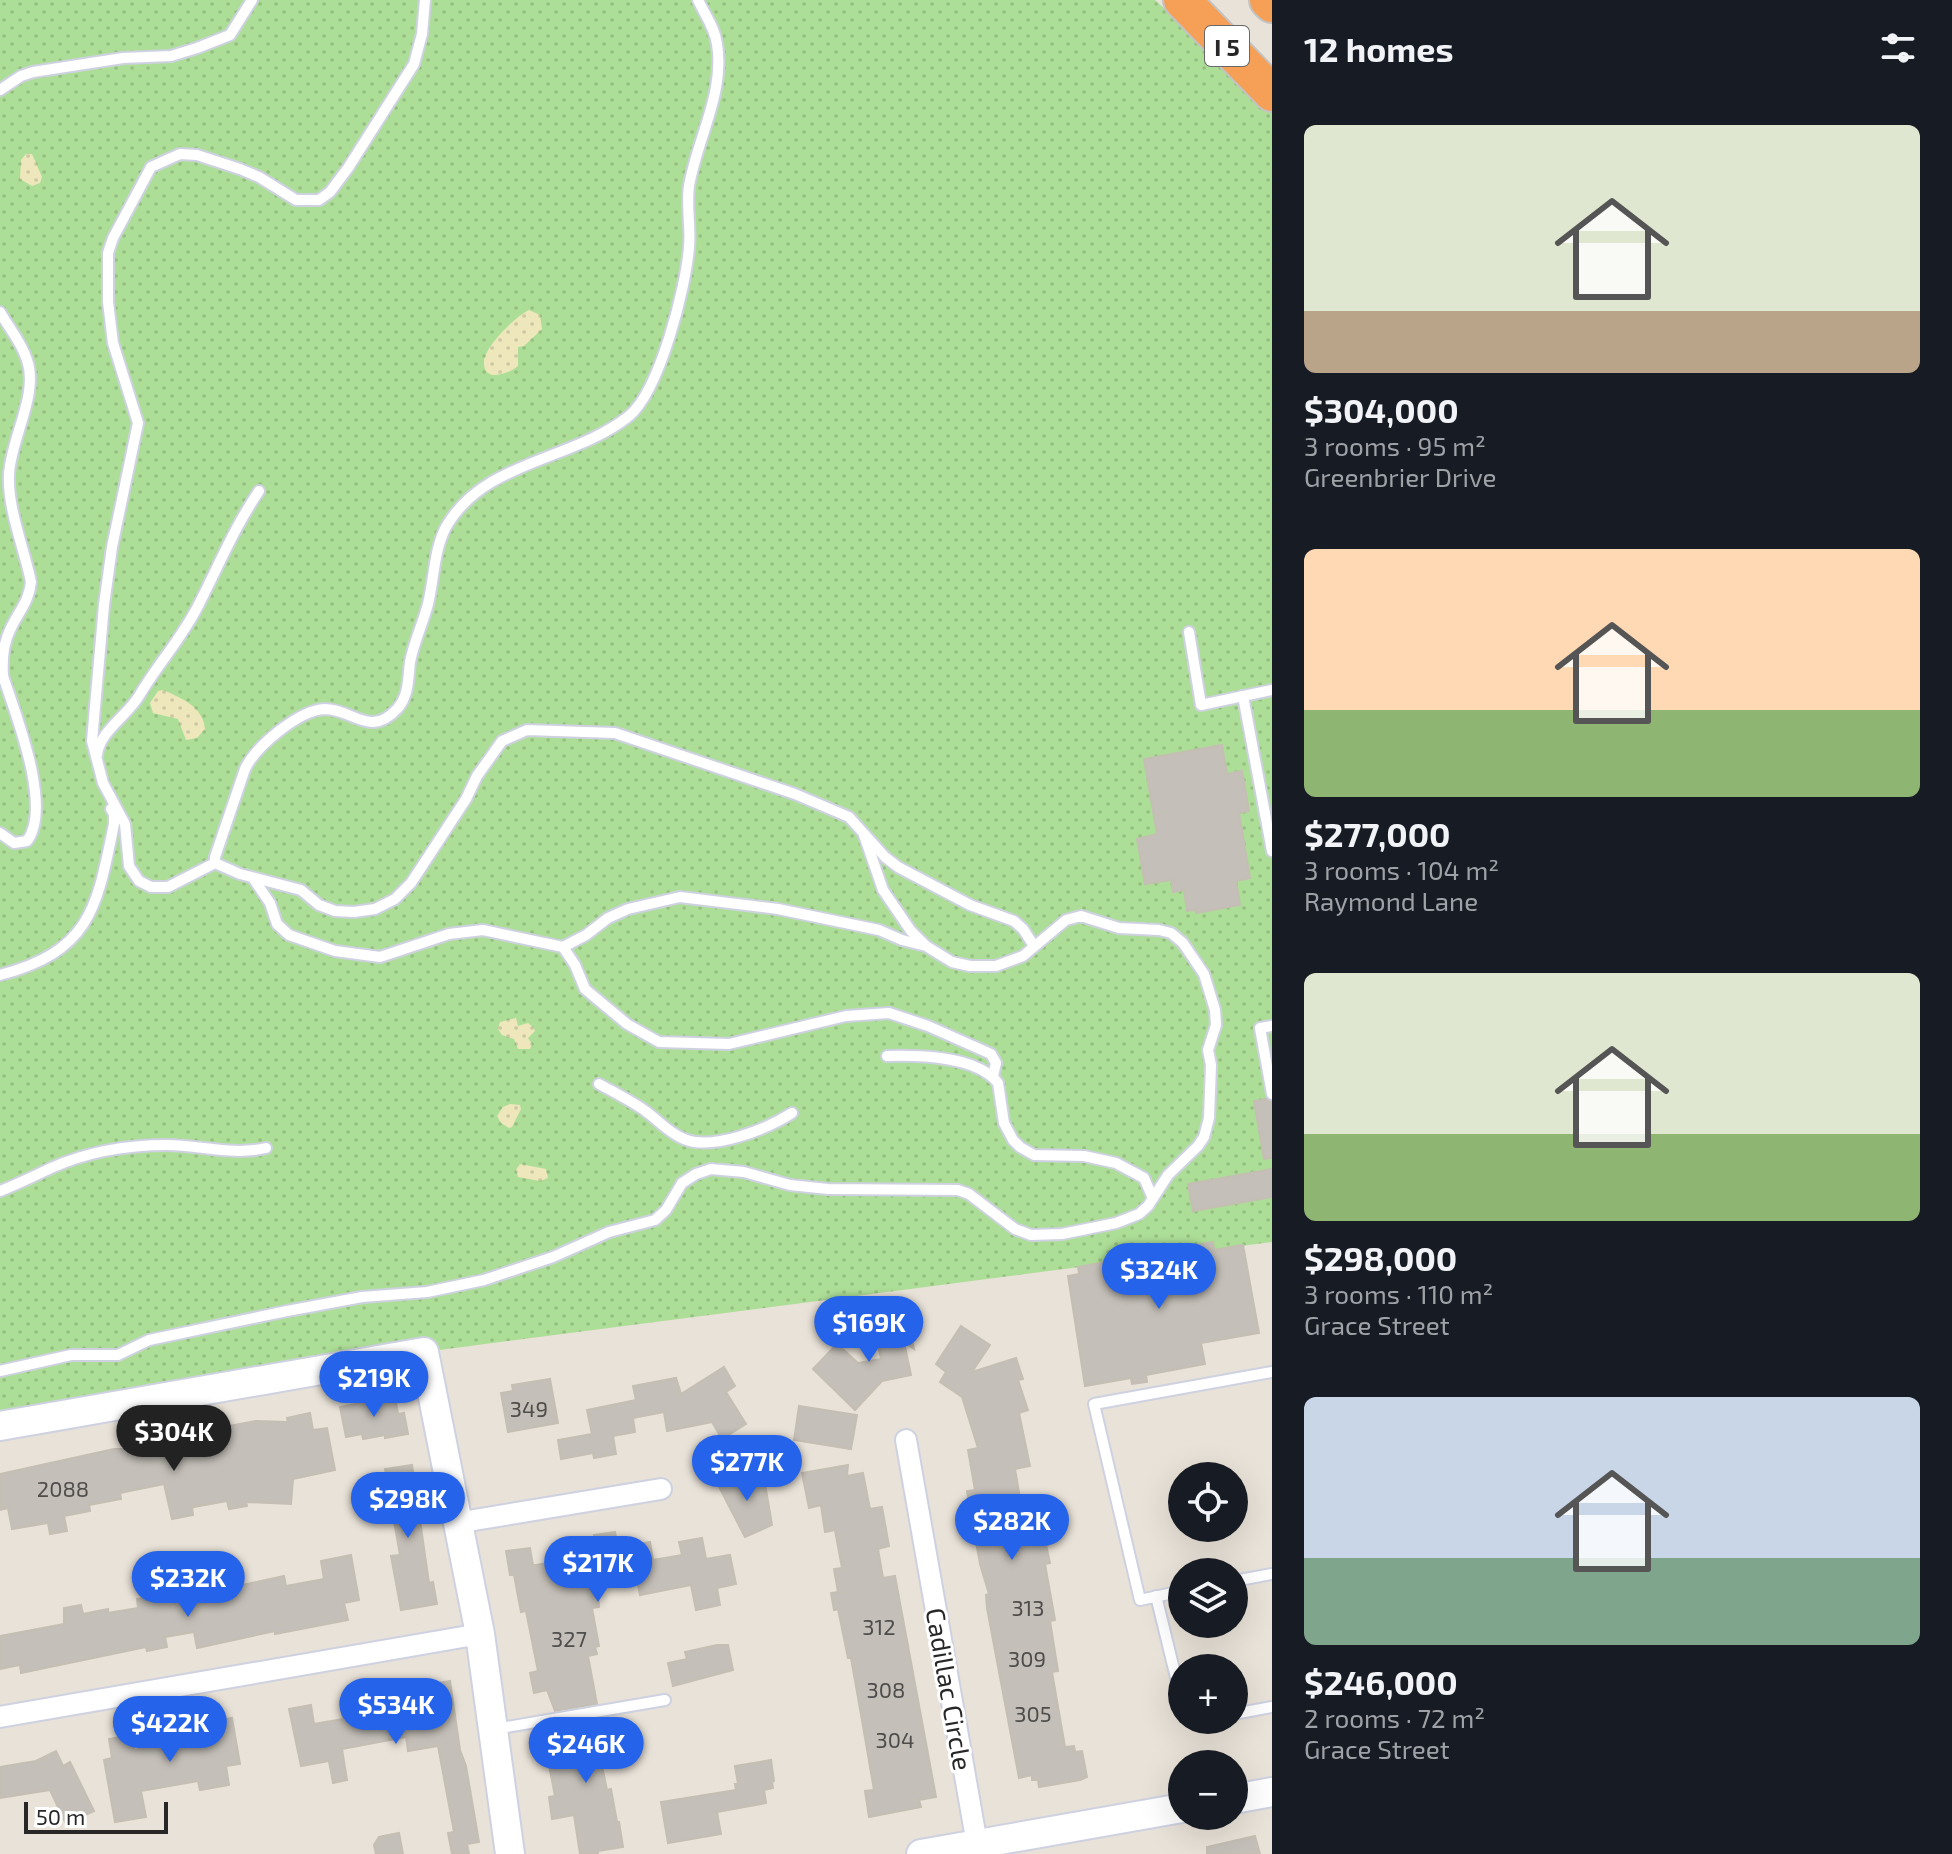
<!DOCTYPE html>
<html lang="en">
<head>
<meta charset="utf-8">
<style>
  body { margin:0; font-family:"Exo 2",sans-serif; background:#242831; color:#f1f3f6; height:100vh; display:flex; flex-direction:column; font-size:30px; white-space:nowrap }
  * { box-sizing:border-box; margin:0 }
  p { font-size:26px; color:#9ea1a6 }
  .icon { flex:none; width:44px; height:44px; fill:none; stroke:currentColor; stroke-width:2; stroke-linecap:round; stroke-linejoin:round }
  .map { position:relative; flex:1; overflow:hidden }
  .details { display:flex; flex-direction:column; background:#171b24; width:680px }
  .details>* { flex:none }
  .fabs { position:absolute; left:1168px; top:1462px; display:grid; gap:16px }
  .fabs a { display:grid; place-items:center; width:80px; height:80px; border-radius:50%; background:#171b24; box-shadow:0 8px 32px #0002; font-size:40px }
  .scale { position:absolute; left:24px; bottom:20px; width:144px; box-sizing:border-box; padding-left:8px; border:4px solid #272727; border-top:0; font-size:22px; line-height:28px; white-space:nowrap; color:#272727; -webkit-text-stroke:6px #fff; paint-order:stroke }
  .price { position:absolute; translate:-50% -68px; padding:0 18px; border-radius:28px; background:#2563eb; color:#fff; font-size:26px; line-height:52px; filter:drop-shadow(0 2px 4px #0008) }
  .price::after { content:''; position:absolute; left:50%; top:48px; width:24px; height:18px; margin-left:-12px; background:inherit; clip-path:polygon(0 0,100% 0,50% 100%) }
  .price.selected { background:#222; color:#fff }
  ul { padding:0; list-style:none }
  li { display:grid; align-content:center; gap:16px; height:424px; padding:0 32px }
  li span { display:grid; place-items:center; height:248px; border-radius:12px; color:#555 }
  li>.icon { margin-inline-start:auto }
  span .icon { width:144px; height:144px; fill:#fffc; stroke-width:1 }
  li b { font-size:34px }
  h2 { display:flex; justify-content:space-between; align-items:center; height:96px; padding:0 32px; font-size:34px }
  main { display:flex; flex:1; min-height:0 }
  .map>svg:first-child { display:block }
  .grass { fill:url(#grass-dots) }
  .sand { fill:url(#sand-dots) }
  .building { fill:#c4bfb8; stroke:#c4beb3; stroke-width:2 }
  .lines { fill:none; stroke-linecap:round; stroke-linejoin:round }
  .lane-casing { stroke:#ced1e0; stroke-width:14 }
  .street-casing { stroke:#ced1e0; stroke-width:24 }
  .secondary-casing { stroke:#ced1e0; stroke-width:32 }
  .highway-casing { stroke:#c3c3c3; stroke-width:40 }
  .lane { stroke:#fff; stroke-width:10 }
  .street { stroke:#fff; stroke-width:20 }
  .secondary { stroke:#fff; stroke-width:28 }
  .highway { stroke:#f69f56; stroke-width:36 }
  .labels { text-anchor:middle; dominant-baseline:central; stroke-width:6; stroke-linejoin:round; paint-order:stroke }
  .number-label { font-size:22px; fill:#4e4d4b }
  .shield { fill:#fff; stroke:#686868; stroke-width:2 }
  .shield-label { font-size:24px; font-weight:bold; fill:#272727 }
  .street-label { font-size:26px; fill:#272727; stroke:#fff }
</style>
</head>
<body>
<main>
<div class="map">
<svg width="1272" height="1854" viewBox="0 0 1272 1854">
  <defs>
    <pattern id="grass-dots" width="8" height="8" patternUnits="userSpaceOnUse" patternTransform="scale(2)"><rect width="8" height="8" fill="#adde97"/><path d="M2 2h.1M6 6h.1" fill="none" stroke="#95be82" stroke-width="1.8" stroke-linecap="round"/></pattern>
    <pattern id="sand-dots" width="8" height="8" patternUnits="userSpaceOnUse" patternTransform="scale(2)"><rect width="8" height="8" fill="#eee7bc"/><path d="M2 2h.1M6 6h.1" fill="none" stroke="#ccc6a2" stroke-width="1.8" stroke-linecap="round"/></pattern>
  </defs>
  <rect width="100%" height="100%" fill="#e9e2d8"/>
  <!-- grass -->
  <polygon class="grass" points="0,0 1155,0 1272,106 1272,1242 424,1352 0,1427"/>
  <!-- sand -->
  <g class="sand">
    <polygon points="26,154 32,154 42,177 40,183 32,186 20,179 21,160"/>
    <path d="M529,310L540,315L542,329L524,346L518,347V366C509,374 483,383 484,362C484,347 516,316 529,310Z"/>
    <path d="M163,690C182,698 203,707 205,729L197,738L186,740L178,719L153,713L150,703L158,691Z"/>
    <polygon points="516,1018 518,1026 528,1023 534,1028 535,1031 528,1038 532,1044 530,1049 518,1049 514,1039 502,1035 498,1029 500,1022"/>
    <polygon points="510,1104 520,1105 521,1109 512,1127 509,1128 501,1123 497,1116 503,1107"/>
    <polygon points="520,1164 546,1169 548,1178 540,1181 518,1177 516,1170"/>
  </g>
  <!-- building -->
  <g class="building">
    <polygon points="1222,745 1227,774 1242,771 1249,811 1239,813 1250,878 1236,881 1240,905 1196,913 1196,910 1187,911 1184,890 1173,892 1171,880 1145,884 1137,839 1157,834 1144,759"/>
    <polygon points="1266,1099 1272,1102 1272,1158 1264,1159 1254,1101"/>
    <polygon points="1272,1169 1272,1197 1193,1211 1188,1184"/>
    <polygon points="1213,1242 1214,1250 1243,1245 1259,1333 1201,1343 1205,1364 1146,1375 1147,1382 1132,1384 1131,1378 1085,1386 1068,1276 1079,1274 1078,1267"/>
    <polygon points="907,1317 914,1349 904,1342 911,1375 882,1381 855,1410 813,1369 837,1344 858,1363 881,1359 874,1324"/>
    <polygon points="961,1326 990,1345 972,1372 1016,1358 1023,1379 1018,1380 1028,1410 1019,1413 1030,1466 1015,1469 1022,1510 1027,1509 1031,1533 1043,1531 1050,1563 1045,1564 1055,1620 1050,1621 1058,1671 1052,1672 1065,1747 1074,1746 1075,1752 1082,1751 1087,1777 1080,1780 1039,1787 1038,1780 1032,1780 1032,1775 1019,1778 987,1608 986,1595 989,1594 980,1564 967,1491 975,1490 968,1450 978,1448 962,1397 940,1382 946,1372 936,1364"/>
    <polygon points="724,1367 735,1386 726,1392 746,1424 722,1439 712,1422 667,1431 664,1412 633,1418 635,1432 613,1436 616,1454 594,1458 593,1453 561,1459 558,1440 592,1434 587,1410 636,1400 633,1386 676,1378 681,1394"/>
    <polygon points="550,1379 558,1423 508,1432 501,1393 513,1391 512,1385"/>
    <polygon points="395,1396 398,1414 404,1413 408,1434 385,1438 385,1435 363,1439 362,1434 346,1437 340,1407"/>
    <polygon points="799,1406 857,1415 851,1449 794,1440"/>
    <polygon points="310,1413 313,1430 327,1428 335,1470 293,1479 291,1504 246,1502 247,1506 229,1509 227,1501 194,1507 192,1508 193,1515 172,1519 164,1484 120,1493 121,1499 89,1505 90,1511 64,1516 67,1531 50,1534 48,1523 12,1529 8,1508 0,1510 0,1474 114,1449 132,1449 167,1442 169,1452 211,1444 208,1430 256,1421 288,1422 287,1418"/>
    <polygon points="412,1465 429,1583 433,1582 437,1604 401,1610 391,1556 400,1555 394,1521 383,1523 380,1503 391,1501 385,1469"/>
    <polygon points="848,1465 847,1476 863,1473 870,1509 882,1507 889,1546 878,1549 883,1578 895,1576 936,1797 919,1800 921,1807 869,1817 865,1791 874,1790 863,1726 851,1658 848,1658 838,1609 834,1610 831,1593 838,1592 834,1569 842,1568 835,1530 825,1532 821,1505 809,1508 802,1473"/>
    <polygon points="747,1470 755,1488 765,1484 772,1525 745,1537 717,1483"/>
    <polygon points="615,1532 618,1548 650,1542 653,1560 682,1555 679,1542 702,1538 706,1559 730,1555 736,1584 717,1588 720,1605 696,1610 691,1585 640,1595 636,1575 597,1582 599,1607 592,1608 599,1646 595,1647 597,1654 588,1656 597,1704 555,1711 547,1690 534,1693 530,1673 538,1671 526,1611 521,1612 514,1575 510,1575 506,1551 530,1548 533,1565 536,1565 570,1559 569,1556 596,1551 594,1535"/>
    <polygon points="351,1555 359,1600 344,1603 348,1620 275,1634 275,1631 197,1648 194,1632 165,1637 167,1647 147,1651 146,1647 21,1673 20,1665 0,1669 0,1636 64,1624 64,1608 81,1605 83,1614 108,1609 108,1613 138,1608 137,1599 158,1595 158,1598 210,1589 210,1592 284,1576 286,1586 324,1579 321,1561"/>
    <polygon points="717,1645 728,1645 733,1670 673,1686 668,1663 687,1659 685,1652"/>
    <polygon points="450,1681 460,1750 466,1766 479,1842 467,1844 469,1854 452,1854 448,1833 454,1832 438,1746 408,1751 406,1737 342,1749 347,1780 333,1783 329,1761 301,1766 289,1709 311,1705 314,1724 343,1719 340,1701 360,1697 363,1712 388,1707 391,1718 423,1700 421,1686"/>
    <polygon points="232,1718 240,1764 226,1766 229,1785 200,1790 198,1781 141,1791 146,1817 115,1822 104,1760 112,1758 109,1739 131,1735 134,1750 164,1744 161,1731"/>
    <polygon points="601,1719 603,1726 615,1724 620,1748 599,1752 607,1790 611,1789 617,1822 619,1822 623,1847 598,1851 598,1854 580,1854 574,1815 552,1819 549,1797 555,1796 547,1755 560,1753 559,1747 561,1746 558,1726"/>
    <polygon points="56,1751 63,1766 70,1762 94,1811 66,1824 50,1790 0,1798 0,1767 36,1761"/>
    <polygon points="771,1760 774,1781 772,1782 773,1788 764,1790 766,1803 717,1812 721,1834 668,1843 661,1802 736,1790 735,1784 738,1784 735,1766"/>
    <polygon points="399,1833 403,1854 376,1854 374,1845 379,1837"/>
    <polygon points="1255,1836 1260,1854 1207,1854 1207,1847"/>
  </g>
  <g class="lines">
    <defs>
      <g id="lane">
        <polyline points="0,90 21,76 33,72 123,58 171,56 197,48 230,35 252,0"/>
        <path d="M0,312C9,328 22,343 27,360C39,394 11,438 9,474C7,507 24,548 31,582C29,602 18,612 10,630C3,644 2,660 3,676C15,713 53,807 27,841L14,843L0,833"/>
        <polyline points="1189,632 1201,705 1272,690"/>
        <polyline points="1243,696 1272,851"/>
        <path d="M97,755C99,732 127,716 139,696C157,665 183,637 199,604C219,565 234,528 259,491"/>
        <polyline points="864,835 883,890 911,931 925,945"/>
        <polyline points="215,863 168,887 151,887 139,881 129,866 125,824 103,783 92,741 104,605 112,547 138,423 113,343 108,302 108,253 113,238 151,167 180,154 197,155 240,169 259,177 296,200 319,200 330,192 348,168 414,64 422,34 425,0"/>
        <path d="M215,863V857L245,769C256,746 299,710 325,709C353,709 370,739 398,708C409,695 408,678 410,662C414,642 423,623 428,604C434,580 434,549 446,527C484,460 573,461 629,416C660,390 686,287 689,247C691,227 686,206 689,186C697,139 725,93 717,44C715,28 705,15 698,0"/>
        <polyline points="215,863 240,874 301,890 319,905 335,911 354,912 375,909 395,899 411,883 466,799 477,776 502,741 527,730 615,733 795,794 849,817 885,857 898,867 970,905 1014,921 1023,929 1034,946"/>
        <polyline points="253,878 270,903 277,924 289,935 335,951 380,957 449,934 483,930 563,947 575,965 585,989 627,1024 659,1042 729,1044 846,1016 889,1013 928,1026 991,1054 996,1063 993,1076"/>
        <path d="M0,975C92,951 97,906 114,824V814L111,809"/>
        <polyline points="1272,1026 1260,1028 1272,1094"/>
        <path d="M887,1056C918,1055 977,1056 998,1083L1004,1123L1013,1140L1020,1147L1034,1155L1084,1156L1116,1163L1144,1178L1152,1196"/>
        <path d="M599,1084C615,1093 634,1102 648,1113C660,1122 669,1133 684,1139C713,1151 767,1129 792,1113"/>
        <path d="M0,1191C18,1184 34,1176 51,1168C87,1152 128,1145 167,1145C201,1145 232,1156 266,1148"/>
        <polyline points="0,1371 71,1355 118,1355 149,1340 287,1311 362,1297 427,1292 484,1280 553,1257 609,1232 655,1220 666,1210 682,1183 696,1174 711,1169 744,1172 790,1185 828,1189 958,1190 969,1194 1015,1229 1031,1235 1062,1234 1116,1223 1139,1214 1148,1206 1168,1175 1198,1146 1204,1137 1209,1118 1211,1065 1208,1050 1216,1025 1215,1010 1204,974 1183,943 1171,933 1159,930 1119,928 1081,916 1066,920 1023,956 996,966 970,966 952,962 926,946 902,940 879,930 778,909 680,897 628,909 608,918 586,935 563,947"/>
        <polyline points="1234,1581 1272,1574"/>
        <polyline points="1182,1591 1140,1600 1094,1404 1272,1372"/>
        <polyline points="1156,1596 1182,1702"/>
        <polyline points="1234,1714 1272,1707"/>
        <polyline points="495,1729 665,1700"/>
      </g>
      <g id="street">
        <polyline points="906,1440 977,1844"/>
        <polyline points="456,1523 661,1489"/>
        <polyline points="0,1717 480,1634"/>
      </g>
      <g id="secondary">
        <polyline points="0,1426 424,1352 480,1634 510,1854"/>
        <polyline points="1234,1799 1272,1792"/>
        <polyline points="921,1854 1182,1808"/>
      </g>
      <g id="highway">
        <polyline points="1182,0 1272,93"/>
        <polyline points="1268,0 1272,4"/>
      </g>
    </defs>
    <!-- lane casing -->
    <use href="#lane" class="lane-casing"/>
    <!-- street casing -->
    <use href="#street" class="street-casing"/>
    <!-- secondary casing -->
    <use href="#secondary" class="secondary-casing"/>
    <!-- highway casing -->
    <use href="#highway" class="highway-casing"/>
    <!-- lane -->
    <use href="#lane" class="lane"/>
    <!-- street -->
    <use href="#street" class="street"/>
    <!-- secondary -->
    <use href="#secondary" class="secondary"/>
    <!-- highway -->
    <use href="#highway" class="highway"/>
  </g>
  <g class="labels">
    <!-- number labels -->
    <g class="number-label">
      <text x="529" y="1408">349</text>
      <text x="63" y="1488">2088</text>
      <text x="1028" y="1607">313</text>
      <text x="879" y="1626">312</text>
      <text x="569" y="1638">327</text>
      <text x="1027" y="1658">309</text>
      <text x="886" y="1689">308</text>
      <text x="1033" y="1713">305</text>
      <text x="895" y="1739">304</text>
    </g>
    <!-- shield labels -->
    <rect class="shield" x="1205" y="26" width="44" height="40" rx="6"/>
    <g class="shield-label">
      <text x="1227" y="46">I 5</text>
    </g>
    <!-- street labels -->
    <g class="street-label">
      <text transform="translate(950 1689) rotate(80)">Cadillac Circle</text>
    </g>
  </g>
</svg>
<div class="fabs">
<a><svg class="icon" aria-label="locate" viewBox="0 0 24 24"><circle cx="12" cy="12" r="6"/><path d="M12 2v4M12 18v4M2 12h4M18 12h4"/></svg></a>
<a><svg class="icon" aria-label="layers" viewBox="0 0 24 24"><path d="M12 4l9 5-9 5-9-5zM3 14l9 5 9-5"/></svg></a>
<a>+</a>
<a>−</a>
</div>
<div class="scale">50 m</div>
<b class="price" style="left:1159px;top:1311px">$324K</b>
<b class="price" style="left:869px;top:1364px">$169K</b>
<b class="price" style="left:374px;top:1419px">$219K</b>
<b class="price selected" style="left:174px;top:1473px">$304K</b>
<b class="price" style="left:747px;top:1503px">$277K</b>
<b class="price" style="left:408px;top:1540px">$298K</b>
<b class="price" style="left:1012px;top:1562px">$282K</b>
<b class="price" style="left:598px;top:1604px">$217K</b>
<b class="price" style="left:188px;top:1619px">$232K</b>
<b class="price" style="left:396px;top:1746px">$534K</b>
<b class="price" style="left:170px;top:1764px">$422K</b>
<b class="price" style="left:586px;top:1785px">$246K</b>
</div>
<section class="details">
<h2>12 homes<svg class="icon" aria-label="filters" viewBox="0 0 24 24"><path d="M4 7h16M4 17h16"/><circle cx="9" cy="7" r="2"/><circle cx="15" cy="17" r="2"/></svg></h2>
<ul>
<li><span style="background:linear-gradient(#dfe7d0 75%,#b9a48a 0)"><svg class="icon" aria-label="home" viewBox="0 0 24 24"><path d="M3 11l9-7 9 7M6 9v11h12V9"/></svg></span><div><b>$304,000</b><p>3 rooms · 95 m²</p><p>Greenbrier Drive</p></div></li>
<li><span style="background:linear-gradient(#ffd9b3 65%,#8fb573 0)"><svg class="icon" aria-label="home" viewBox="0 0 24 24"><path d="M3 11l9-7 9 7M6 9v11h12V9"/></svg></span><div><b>$277,000</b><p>3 rooms · 104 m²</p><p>Raymond Lane</p></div></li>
<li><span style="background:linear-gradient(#dfe7d0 65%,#8fb573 0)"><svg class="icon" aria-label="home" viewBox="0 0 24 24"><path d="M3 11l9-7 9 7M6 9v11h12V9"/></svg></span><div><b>$298,000</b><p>3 rooms · 110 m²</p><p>Grace Street</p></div></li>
<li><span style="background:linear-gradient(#c9d6e8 65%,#7fa58c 0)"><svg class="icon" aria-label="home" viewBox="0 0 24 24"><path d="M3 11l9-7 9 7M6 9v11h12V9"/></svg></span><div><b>$246,000</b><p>2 rooms · 72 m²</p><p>Grace Street</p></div></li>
</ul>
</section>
</main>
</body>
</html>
